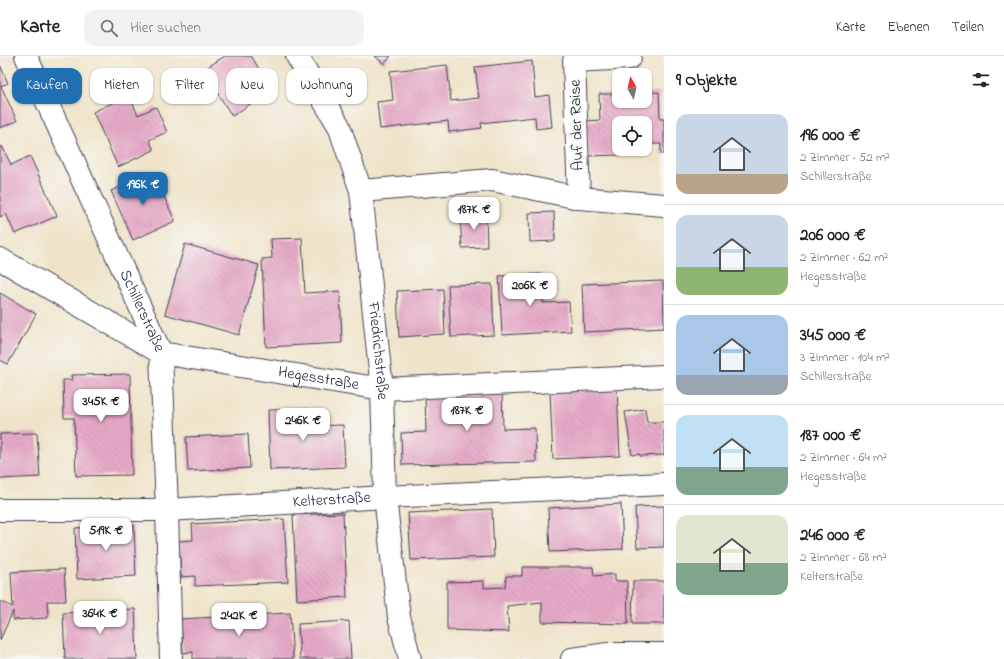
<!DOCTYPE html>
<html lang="de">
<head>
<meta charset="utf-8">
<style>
  body { margin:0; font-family:"Indie Flower",sans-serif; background:#f2f2f2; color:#222; height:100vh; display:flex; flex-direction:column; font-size:15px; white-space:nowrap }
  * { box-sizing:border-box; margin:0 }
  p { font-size:13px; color:#767676 }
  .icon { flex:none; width:22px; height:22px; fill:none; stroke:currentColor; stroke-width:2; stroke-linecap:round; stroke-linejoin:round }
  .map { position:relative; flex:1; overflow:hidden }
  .sheet { display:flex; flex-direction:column; background:#fff; width:340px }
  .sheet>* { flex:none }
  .banner { position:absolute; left:12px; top:12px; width:380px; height:36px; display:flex; gap:8px }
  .needle { width:26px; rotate:352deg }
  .tools { position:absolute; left:612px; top:12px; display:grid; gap:8px }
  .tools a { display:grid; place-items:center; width:40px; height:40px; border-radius:8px; background:#fff; box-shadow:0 1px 3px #0004; font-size:20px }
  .price { position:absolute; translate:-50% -34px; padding:0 9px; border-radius:8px; background:#fff; color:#222; font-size:13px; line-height:26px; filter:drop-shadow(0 1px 2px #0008) }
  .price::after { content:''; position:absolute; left:50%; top:24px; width:12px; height:9px; margin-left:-6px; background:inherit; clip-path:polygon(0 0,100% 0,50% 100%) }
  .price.selected { background:#1f6fb2; color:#fff }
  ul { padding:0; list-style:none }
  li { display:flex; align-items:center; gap:12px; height:100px; padding:0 12px }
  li+li { border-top:1px solid #e0e0e0 }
  li span { display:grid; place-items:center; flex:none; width:112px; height:80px; border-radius:12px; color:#555 }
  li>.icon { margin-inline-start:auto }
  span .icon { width:48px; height:48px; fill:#fffc; stroke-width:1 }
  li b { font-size:17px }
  h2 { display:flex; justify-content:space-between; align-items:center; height:48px; padding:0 12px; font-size:17px }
  .tag { padding:0 14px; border-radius:12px; background:#fff; box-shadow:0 1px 3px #0004; font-size:14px; line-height:36px }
  .tag.selected { background:#1f6fb2; color:#fff }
  header { display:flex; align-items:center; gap:24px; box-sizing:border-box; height:56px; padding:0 20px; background:#fff; border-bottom:1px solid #e0e0e0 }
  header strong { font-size:19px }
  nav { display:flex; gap:22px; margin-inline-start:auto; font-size:14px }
  .search { width:280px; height:36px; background:#f2f2f2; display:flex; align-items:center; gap:10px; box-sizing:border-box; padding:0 14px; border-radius:12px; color:#767676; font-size:15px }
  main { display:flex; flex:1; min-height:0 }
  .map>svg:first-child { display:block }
  .building { fill:url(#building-back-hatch) }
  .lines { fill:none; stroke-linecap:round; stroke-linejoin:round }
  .minor-casing { stroke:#413f50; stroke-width:24 }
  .tertiary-casing { stroke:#413f50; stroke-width:24 }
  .minor { stroke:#fff; stroke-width:22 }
  .tertiary { stroke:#fff; stroke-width:22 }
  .labels { text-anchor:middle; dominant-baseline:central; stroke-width:3; stroke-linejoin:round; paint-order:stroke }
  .street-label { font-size:16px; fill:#22223b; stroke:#f6f6f2 }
</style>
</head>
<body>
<header>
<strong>Karte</strong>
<div class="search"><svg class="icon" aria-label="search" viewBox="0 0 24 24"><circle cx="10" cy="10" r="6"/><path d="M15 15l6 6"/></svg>Hier suchen</div>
<nav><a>Karte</a><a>Ebenen</a><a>Teilen</a></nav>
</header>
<main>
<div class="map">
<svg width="664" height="603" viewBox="0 0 664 603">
  <defs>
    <pattern id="building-back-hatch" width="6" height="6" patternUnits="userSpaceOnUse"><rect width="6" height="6" fill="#e6a9c6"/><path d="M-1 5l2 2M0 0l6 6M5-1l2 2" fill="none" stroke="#c591ab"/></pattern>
  </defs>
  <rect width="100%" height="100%" fill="#f6f6f2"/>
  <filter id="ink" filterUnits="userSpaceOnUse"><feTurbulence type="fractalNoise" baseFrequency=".025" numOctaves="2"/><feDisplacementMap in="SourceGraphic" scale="8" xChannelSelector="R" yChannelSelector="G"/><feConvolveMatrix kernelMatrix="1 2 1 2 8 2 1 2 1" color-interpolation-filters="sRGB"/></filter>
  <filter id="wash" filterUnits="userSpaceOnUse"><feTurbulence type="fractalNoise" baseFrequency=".012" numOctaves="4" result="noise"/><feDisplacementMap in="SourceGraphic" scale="16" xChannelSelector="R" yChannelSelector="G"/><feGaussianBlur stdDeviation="0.9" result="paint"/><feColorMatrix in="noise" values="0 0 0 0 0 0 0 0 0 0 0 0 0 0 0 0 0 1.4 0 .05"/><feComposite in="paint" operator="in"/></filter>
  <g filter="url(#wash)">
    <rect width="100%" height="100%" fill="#efe4ca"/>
    <g id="blocks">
      <!-- building -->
      <g class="building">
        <polygon points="225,0 251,0 272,34 232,60 203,14"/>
        <polygon points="375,0 391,0 384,8"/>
        <polygon points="532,5 535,41 549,39 552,71 536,73 535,61 481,67 482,72 449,76 448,65 380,73 377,46 393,44 390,15 447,9 451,45 479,42 475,11"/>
        <polygon points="0,9 8,27 1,30 17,65 0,72"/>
        <polygon points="659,36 660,63 664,63 664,98 661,98 661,88 645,88 645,67 619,67 619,93 621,93 621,99 588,100 587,65 600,64 599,38 619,38 619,45 645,45 645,37"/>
        <polygon points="129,39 138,59 156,51 167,76 149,84 154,94 118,111 93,56"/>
        <polygon points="2,90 11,109 30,100 57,160 15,178 6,158 0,161 0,91"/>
        <polygon points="153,116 175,165 133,184 111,135"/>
        <polygon points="554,156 555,185 530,186 529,157"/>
        <polygon points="460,159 486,159 487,191 462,192"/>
        <polygon points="302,182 305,237 340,235 342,287 266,291 262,203 272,202 271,183"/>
        <polygon points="185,188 259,209 239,279 165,258"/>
        <polygon points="541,218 543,247 569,246 571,275 502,279 499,220"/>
        <polygon points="663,225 664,272 584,276 582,228"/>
        <polygon points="492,228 494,279 451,281 448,229"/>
        <polygon points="443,233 445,278 399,281 397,235"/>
        <polygon points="0,237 36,258 8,308 0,304"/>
        <polygon points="130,318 132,419 76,420 74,362 64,362 63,324 72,324 71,319"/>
        <polygon points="617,332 620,400 553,403 550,335"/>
        <polygon points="502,333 503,373 535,372 536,406 402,409 401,377 426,376 425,336"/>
        <polygon points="309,353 310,370 343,369 345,411 270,414 268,354"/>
        <polygon points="645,353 647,366 664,366 664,399 640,400 640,398 632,399 625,356"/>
        <polygon points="37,377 40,421 0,423 0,378"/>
        <polygon points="248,378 250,412 188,415 186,381"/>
        <polygon points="621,448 623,493 550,496 548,452"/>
        <polygon points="664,450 664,491 637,492 635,451"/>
        <polygon points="492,453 494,501 411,504 408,457"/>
        <polygon points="343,457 347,541 297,544 293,459"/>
        <polygon points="284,463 288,526 195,530 195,520 181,521 179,485 193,484 192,468"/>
        <polygon points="134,469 136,520 77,523 75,472"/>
        <polygon points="522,511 593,511 594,520 615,518 615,525 627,525 628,568 542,566 542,546 507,550 509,576 447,574 447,526 484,525 484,532 505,531 506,520 522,520"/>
        <polygon points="64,513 66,545 47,545 48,562 13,564 13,555 0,584 0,545 13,551 11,516"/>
        <polygon points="633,525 664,525 664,568 632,568"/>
        <polygon points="135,553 137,603 65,603 63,557"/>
        <polygon points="290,557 293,603 193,603 193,596 183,597 181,563"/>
        <polygon points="349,565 351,603 300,603 298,568"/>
      </g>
    </g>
  </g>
  <g filter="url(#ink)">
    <use href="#blocks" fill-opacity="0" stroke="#413f50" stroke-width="1"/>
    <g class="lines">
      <defs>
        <g id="minor">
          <path id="s1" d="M26,0L161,297L167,454L171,603"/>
          <path id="s2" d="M297,0L339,70L361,135L382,333L385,441L399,561L410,603"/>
          <polyline points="361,135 492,124 579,142 664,149"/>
          <polyline points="579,142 574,5 630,2 630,0"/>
          <path id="s3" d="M0,203L161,297L382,333L664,320"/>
          <path id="s4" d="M0,454H167L385,441L664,428"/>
        </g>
        <polyline id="tertiary" points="572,603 608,598 664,598"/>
      </defs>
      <!-- minor casing -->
      <use href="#minor" class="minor-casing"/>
      <!-- tertiary casing -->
      <use href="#tertiary" class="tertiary-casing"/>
      <!-- minor -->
      <use href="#minor" class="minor"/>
      <!-- tertiary -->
      <use href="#tertiary" class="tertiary"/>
    </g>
  </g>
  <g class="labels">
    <!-- street labels -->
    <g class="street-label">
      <text transform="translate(577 69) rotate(-92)">Auf der Raise</text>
      <text stroke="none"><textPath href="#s1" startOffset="280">Schillerstraße</textPath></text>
      <text stroke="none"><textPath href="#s2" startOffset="311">Friedrichstraße</textPath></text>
      <text stroke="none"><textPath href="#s3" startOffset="346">Hegesstraße</textPath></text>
      <text stroke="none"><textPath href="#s4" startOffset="332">Kelterstraße</textPath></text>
    </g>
  </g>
</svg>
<div class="tools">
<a><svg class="needle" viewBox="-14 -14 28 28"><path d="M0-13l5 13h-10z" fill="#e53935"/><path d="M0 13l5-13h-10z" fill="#767676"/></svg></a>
<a><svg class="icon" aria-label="locate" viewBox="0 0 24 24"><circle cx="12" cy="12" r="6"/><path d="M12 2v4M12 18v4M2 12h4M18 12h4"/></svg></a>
</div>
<b class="price selected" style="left:143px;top:150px">196K €</b>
<b class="price" style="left:474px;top:175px">187K €</b>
<b class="price" style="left:530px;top:251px">206K €</b>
<b class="price" style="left:101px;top:367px">345K €</b>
<b class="price" style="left:467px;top:376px">187K €</b>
<b class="price" style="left:303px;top:386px">246K €</b>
<b class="price" style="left:106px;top:496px">519K €</b>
<b class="price" style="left:100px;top:579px">364K €</b>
<b class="price" style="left:239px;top:581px">242K €</b>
<div class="banner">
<a class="tag selected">Kaufen</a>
<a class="tag">Mieten</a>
<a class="tag">Filter</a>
<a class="tag">Neu</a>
<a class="tag">Wohnung</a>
</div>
</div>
<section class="sheet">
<h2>9 Objekte<svg class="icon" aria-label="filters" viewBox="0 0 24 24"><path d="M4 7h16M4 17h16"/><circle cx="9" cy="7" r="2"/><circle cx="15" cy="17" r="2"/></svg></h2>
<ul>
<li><span style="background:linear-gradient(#c9d6e8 75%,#b9a48a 0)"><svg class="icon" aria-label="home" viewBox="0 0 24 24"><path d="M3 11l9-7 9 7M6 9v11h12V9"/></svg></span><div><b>196 000 €</b><p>2 Zimmer · 52 m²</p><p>Schillerstraße</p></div></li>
<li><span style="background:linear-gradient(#c9d6e8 65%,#8fb573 0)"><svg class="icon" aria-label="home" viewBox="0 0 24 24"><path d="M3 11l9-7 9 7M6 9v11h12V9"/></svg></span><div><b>206 000 €</b><p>2 Zimmer · 62 m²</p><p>Hegesstraße</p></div></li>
<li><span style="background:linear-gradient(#a9c7e8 75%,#9aa5b1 0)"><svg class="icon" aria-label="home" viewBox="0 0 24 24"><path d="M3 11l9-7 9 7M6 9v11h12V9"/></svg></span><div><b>345 000 €</b><p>3 Zimmer · 104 m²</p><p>Schillerstraße</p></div></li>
<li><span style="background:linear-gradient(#bfe0f5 65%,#7fa58c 0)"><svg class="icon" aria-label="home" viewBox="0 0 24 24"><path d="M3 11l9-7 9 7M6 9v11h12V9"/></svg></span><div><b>187 000 €</b><p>2 Zimmer · 64 m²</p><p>Hegesstraße</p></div></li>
<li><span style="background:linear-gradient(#dfe7d0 60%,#7fa58c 0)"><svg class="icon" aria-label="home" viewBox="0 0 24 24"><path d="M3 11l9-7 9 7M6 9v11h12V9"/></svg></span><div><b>246 000 €</b><p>2 Zimmer · 68 m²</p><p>Kelterstraße</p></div></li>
</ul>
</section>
</main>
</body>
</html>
